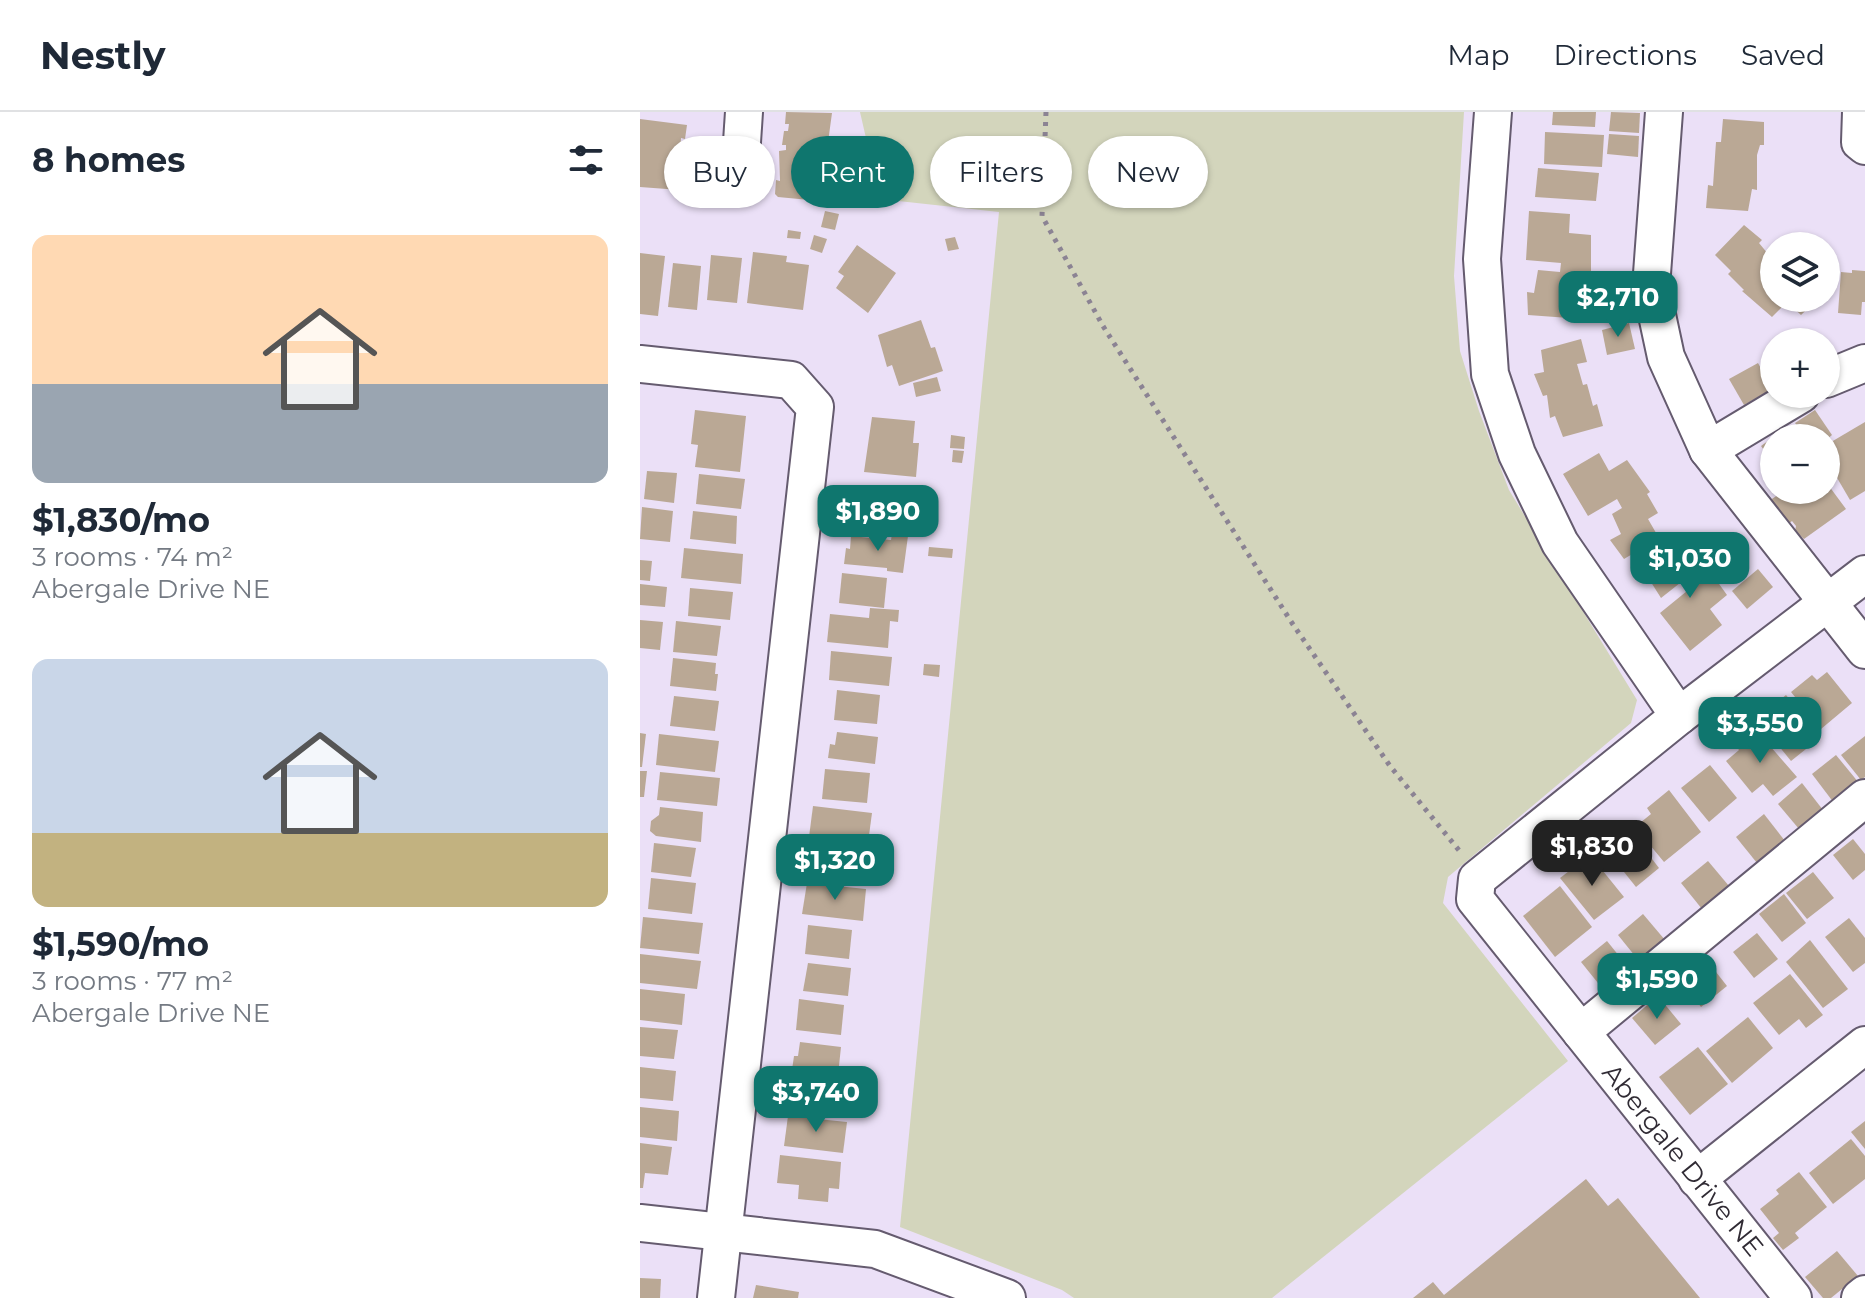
<!DOCTYPE html>
<html lang="en">
<head>
<meta charset="utf-8">
<style>
  body { margin:0; font-family:Montserrat,sans-serif; background:#f2f2f3; color:#1f2937; height:100vh; display:flex; flex-direction:column; font-size:30px; white-space:nowrap }
  * { box-sizing:border-box; margin:0 }
  p { font-size:26px; color:#747a83 }
  .icon { flex:none; width:44px; height:44px; fill:none; stroke:currentColor; stroke-width:2; stroke-linecap:round; stroke-linejoin:round }
  .map { position:relative; flex:1; overflow:hidden }
  .sheet { display:flex; flex-direction:column; background:#fff; width:640px }
  .sheet>* { flex:none }
  .banner { position:absolute; left:24px; top:24px; width:760px; height:72px; display:flex; gap:16px }
  .fabs { position:absolute; left:1120px; top:120px; display:grid; gap:16px }
  .fabs a { display:grid; place-items:center; width:80px; height:80px; border-radius:50%; background:#fff; box-shadow:0 2px 6px #0004; font-size:40px }
  .price { position:absolute; translate:-50% -68px; padding:0 18px; border-radius:16px; background:#0f766e; color:#fff; font-size:26px; line-height:52px; filter:drop-shadow(0 2px 4px #0008) }
  .price::after { content:''; position:absolute; left:50%; top:48px; width:24px; height:18px; margin-left:-12px; background:inherit; clip-path:polygon(0 0,100% 0,50% 100%) }
  .price.selected { background:#222; color:#fff }
  ul { padding:0; list-style:none }
  li { display:grid; align-content:center; gap:16px; height:424px; padding:0 32px }
  li span { display:grid; place-items:center; height:248px; border-radius:16px; color:#555 }
  li>.icon { margin-inline-start:auto }
  span .icon { width:144px; height:144px; fill:#fffc; stroke-width:1 }
  li b { font-size:34px }
  h2 { display:flex; justify-content:space-between; align-items:center; height:96px; padding:0 32px; font-size:34px }
  .pill { padding:0 28px; border-radius:36px; background:#fff; box-shadow:0 2px 6px #0004; font-size:28px; line-height:72px }
  .pill.selected { background:#0f766e; color:#fff }
  header { display:flex; align-items:center; gap:48px; box-sizing:border-box; height:112px; padding:0 40px; background:#fff; border-bottom:2px solid #e0e1e3 }
  header strong { font-size:38px }
  nav { display:flex; gap:44px; margin-inline-start:auto; font-size:28px }
  main { display:flex; flex:1; min-height:0 }
  .map>svg:first-child { display:block }
  .green { fill:#d3d5bc }
  .building { fill:#baa895 }
  .lines { fill:none; stroke-linecap:round; stroke-linejoin:round }
  .minor-casing { stroke:#655b6f; stroke-width:40 }
  .path { stroke:#8b8393; stroke-width:5; stroke-dasharray:4 6; stroke-linecap:butt }
  .minor { stroke:#fff; stroke-width:36 }
  .labels { text-anchor:middle; dominant-baseline:central; stroke-width:6; stroke-linejoin:round; paint-order:stroke }
  .street-label { font-size:26px; fill:#302b34; stroke:#fff }
</style>
</head>
<body>
<header>
<strong>Nestly</strong>
<nav><a>Map</a><a>Directions</a><a>Saved</a></nav>
</header>
<main>
<section class="sheet">
<h2>8 homes<svg class="icon" aria-label="filters" viewBox="0 0 24 24"><path d="M4 7h16M4 17h16"/><circle cx="9" cy="7" r="2"/><circle cx="15" cy="17" r="2"/></svg></h2>
<ul>
<li><span style="background:linear-gradient(#ffd9b3 60%,#9aa5b1 0)"><svg class="icon" aria-label="home" viewBox="0 0 24 24"><path d="M3 11l9-7 9 7M6 9v11h12V9"/></svg></span><div><b>$1,830/mo</b><p>3 rooms · 74 m²</p><p>Abergale Drive NE</p></div></li>
<li><span style="background:linear-gradient(#c9d6e8 70%,#c2b280 0)"><svg class="icon" aria-label="home" viewBox="0 0 24 24"><path d="M3 11l9-7 9 7M6 9v11h12V9"/></svg></span><div><b>$1,590/mo</b><p>3 rooms · 77 m²</p><p>Abergale Drive NE</p></div></li>
</ul>
</section>
<div class="map">
<svg width="1225" height="1186" viewBox="0 0 1225 1186">
  <rect width="100%" height="100%" fill="#ebe0f7"/>
  <!-- green -->
  <polygon class="green" points="220,0 824,0 814,164 820,239 839,299 869,378 997,588 991,611 808,765 803,791 928,949 632,1186 434,1186 422,1178 260,1115 359,100 240,87"/>
  <!-- building -->
  <g class="building">
    <polygon points="146,0 192,1 180,89 138,85 135,82 136,68 140,69 139,39 146,38 146,33 142,33 144,19 148,19 149,12 145,12"/>
    <polygon points="913,0 956,0 955,15 912,13"/>
    <polygon points="971,0 1000,1 999,21 969,19"/>
    <polygon points="0,7 47,13 45,27 41,26 40,42 44,43 42,57 38,57 37,63 42,63 40,78 0,75"/>
    <polygon points="1083,7 1124,10 1124,33 1120,33 1117,43 1117,78 1112,77 1108,99 1066,96 1068,73 1073,74 1076,30 1081,30"/>
    <polygon points="905,20 964,23 962,55 904,52"/>
    <polygon points="969,22 999,24 998,45 967,42"/>
    <polygon points="898,56 959,61 956,89 895,85"/>
    <polygon points="185,99 199,102 195,118 181,115"/>
    <polygon points="889,99 930,102 929,121 951,123 951,163 939,161 937,184 930,184 929,206 888,203 887,180 894,181 898,158 920,160 921,151 886,148"/>
    <polygon points="1104,113 1122,128 1119,131 1133,148 1124,157 1131,164 1134,161 1134,186 1179,186 1161,203 1147,190 1132,205 1102,179 1104,178 1088,162 1091,159 1075,143"/>
    <polygon points="148,118 161,120 160,127 147,126"/>
    <polygon points="174,123 187,127 182,141 170,137"/>
    <polygon points="315,125 319,137 308,139 305,127"/>
    <polygon points="217,133 256,161 228,201 196,176 204,164 198,160"/>
    <polygon points="113,140 147,144 146,150 169,153 163,198 107,191"/>
    <polygon points="0,141 25,144 18,204 0,202"/>
    <polygon points="71,143 102,146 97,191 67,188"/>
    <polygon points="33,151 61,154 57,198 28,195"/>
    <polygon points="1212,158 1225,159 1225,190 1222,190 1221,203 1198,201 1201,160 1212,161"/>
    <polygon points="958,163 992,164 990,210 958,209"/>
    <polygon points="281,208 291,236 295,235 303,259 259,274 252,253 247,255 238,223"/>
    <polygon points="989,211 995,237 967,243 962,218"/>
    <polygon points="941,227 947,250 937,252 943,273 947,272 953,294 957,292 963,314 923,325 915,304 910,306 907,283 903,284 894,262 904,260 901,238"/>
    <polygon points="1118,251 1132,277 1104,293 1089,267"/>
    <polygon points="297,265 301,279 276,285 273,271"/>
    <polygon points="55,298 106,304 100,360 55,355 58,333 51,332"/>
    <polygon points="1175,298 1192,323 1186,328 1166,326 1155,311"/>
    <polygon points="232,305 275,309 273,331 279,331 276,365 224,360"/>
    <polygon points="1225,310 1225,379 1210,388 1186,347 1186,333"/>
    <polygon points="1140,320 1144,326 1134,326 1134,352 1121,334"/>
    <polygon points="311,323 325,325 324,337 310,336"/>
    <polygon points="313,338 324,339 322,351 312,350"/>
    <polygon points="959,341 969,359 987,348 1010,380 1007,382 1018,401 1008,407 1019,426 984,447 970,428 981,422 972,402 982,396 977,387 948,404 923,362"/>
    <polygon points="7,359 37,361 34,391 4,387"/>
    <polygon points="59,362 105,367 101,397 56,392"/>
    <polygon points="1186,370 1206,397 1164,427 1155,419 1156,414 1152,409 1141,418 1123,393 1145,378 1186,378"/>
    <polygon points="222,386 265,392 262,420 218,414"/>
    <polygon points="2,395 33,399 30,430 0,427"/>
    <polygon points="53,399 97,404 96,432 50,427"/>
    <polygon points="252,422 268,424 263,461 247,459 247,456 204,452 206,436 210,437 211,424 251,428"/>
    <polygon points="289,435 313,437 312,446 288,444"/>
    <polygon points="44,436 103,442 101,472 41,466"/>
    <polygon points="1041,441 1055,459 1064,451 1087,483 1070,497 1082,513 1050,539 1020,501 1047,479 1040,471 1021,486 1009,467"/>
    <polygon points="0,448 12,449 10,469 0,468"/>
    <polygon points="1118,457 1133,475 1107,497 1092,479"/>
    <polygon points="202,461 247,466 244,496 199,491"/>
    <polygon points="0,472 27,475 25,495 0,493"/>
    <polygon points="50,476 93,480 90,508 48,504"/>
    <polygon points="230,496 259,498 258,510 250,509 248,536 187,530 190,502 229,506"/>
    <polygon points="0,508 23,510 20,538 0,536"/>
    <polygon points="36,509 81,514 77,544 33,540"/>
    <polygon points="191,539 252,545 249,574 189,568"/>
    <polygon points="33,546 76,551 75,562 78,562 76,579 30,574"/>
    <polygon points="284,552 300,553 299,565 283,563"/>
    <polygon points="1187,560 1212,591 1181,617 1151,580 1172,563 1177,568"/>
    <polygon points="197,578 240,583 237,612 194,608"/>
    <polygon points="1146,583 1181,625 1151,649 1117,607"/>
    <polygon points="34,584 79,589 75,619 30,614"/>
    <polygon points="1116,618 1157,665 1133,684 1123,672 1112,681 1086,649 1099,638 1096,634"/>
    <polygon points="197,620 238,625 235,652 188,646 190,632 195,633"/>
    <polygon points="0,621 6,622 2,655 0,655"/>
    <polygon points="19,622 79,629 75,660 16,653"/>
    <polygon points="1225,624 1225,665 1221,668 1201,643"/>
    <polygon points="1196,643 1219,671 1194,691 1172,662"/>
    <polygon points="1070,653 1097,686 1069,710 1041,676"/>
    <polygon points="185,657 230,661 227,691 182,687"/>
    <polygon points="0,659 7,659 4,685 0,685"/>
    <polygon points="20,660 80,666 77,694 17,688"/>
    <polygon points="1162,671 1183,698 1159,717 1138,692"/>
    <polygon points="1029,678 1061,720 1024,750 995,715 1011,702 1007,696"/>
    <polygon points="173,694 232,701 228,731 169,725"/>
    <polygon points="20,695 63,700 61,730 16,724 10,719 11,709 19,703"/>
    <polygon points="1124,702 1145,729 1117,751 1096,725"/>
    <polygon points="992,721 1019,756 996,775 968,740"/>
    <polygon points="1213,727 1225,742 1225,758 1213,768 1193,743"/>
    <polygon points="14,731 56,736 51,765 11,760"/>
    <polygon points="163,733 223,740 220,769 160,762"/>
    <polygon points="950,743 984,785 954,808 920,766"/>
    <polygon points="1068,749 1089,774 1062,797 1041,771"/>
    <polygon points="1173,760 1194,786 1167,807 1146,781"/>
    <polygon points="11,766 56,771 52,802 8,797"/>
    <polygon points="167,771 226,777 223,809 162,802"/>
    <polygon points="920,774 952,815 915,845 883,804"/>
    <polygon points="1144,782 1166,811 1142,830 1119,802"/>
    <polygon points="1003,802 1025,828 999,849 978,823"/>
    <polygon points="3,805 63,811 59,842 0,836"/>
    <polygon points="1209,806 1225,826 1225,851 1213,860 1185,825"/>
    <polygon points="168,813 212,818 209,847 165,842"/>
    <polygon points="1117,821 1138,847 1114,866 1093,840"/>
    <polygon points="1170,828 1208,877 1183,896 1146,850"/>
    <polygon points="967,829 988,855 962,876 941,850"/>
    <polygon points="0,842 61,849 57,877 0,871"/>
    <polygon points="1065,846 1087,874 1061,895 1039,867"/>
    <polygon points="168,851 211,856 208,884 163,879"/>
    <polygon points="1150,862 1183,903 1166,916 1159,907 1139,923 1113,891"/>
    <polygon points="0,877 45,882 42,913 0,908"/>
    <polygon points="1018,884 1041,912 1015,933 992,906"/>
    <polygon points="159,887 204,893 201,923 156,918"/>
    <polygon points="1108,905 1133,936 1092,971 1066,939"/>
    <polygon points="0,915 38,918 34,947 0,944"/>
    <polygon points="160,930 201,935 198,963 152,958 154,944 158,944"/>
    <polygon points="1058,935 1088,972 1050,1003 1019,965"/>
    <polygon points="0,955 36,959 33,989 0,986"/>
    <polygon points="216,965 231,966 230,976 215,974"/>
    <polygon points="159,968 201,972 198,1000 155,995"/>
    <polygon points="0,995 39,999 37,1029 0,1025"/>
    <polygon points="148,1004 207,1010 203,1041 144,1034"/>
    <polygon points="1225,1009 1225,1037 1211,1020"/>
    <polygon points="1211,1027 1225,1044 1225,1067 1193,1092 1169,1061"/>
    <polygon points="0,1031 32,1035 28,1063 5,1061 3,1076 0,1076"/>
    <polygon points="140,1043 201,1050 199,1077 189,1076 188,1090 158,1087 159,1073 137,1071"/>
    <polygon points="1159,1060 1187,1095 1155,1121 1159,1126 1143,1138 1133,1126 1139,1121 1120,1097 1139,1082 1136,1078"/>
    <polygon points="946,1067 968,1094 978,1086 1060,1186 773,1186 793,1170 804,1183"/>
    <polygon points="1197,1139 1218,1164 1191,1186 1183,1186 1165,1165"/>
    <polygon points="0,1166 21,1167 20,1186 0,1186"/>
    <polygon points="116,1173 159,1180 158,1186 113,1186"/>
  </g>
  <g class="lines">
    <defs>
      <g id="minor">
        <polyline points="853,0 842,147 850,262 877,342 920,431 1039,604"/>
        <polyline points="1024,0 1011,175 1026,245 1068,338 1225,538"/>
        <polyline points="1221,0 1220,30 1225,34"/>
        <polyline points="100,60 104,0"/>
        <polyline points="0,252 151,268 175,295 76,1186"/>
        <polyline points="1186,267 1225,251"/>
        <polyline points="1068,338 1161,282"/>
        <polyline points="941,920 1225,686"/>
        <polyline points="1057,1067 1225,933"/>
        <polyline points="0,1111 235,1137 367,1186"/>
        <polyline points="1153,1186 835,787 837,767 1039,604 1225,462"/>
        <polyline points="1220,1186 1225,1182"/>
      </g>
    </defs>
    <!-- minor casing -->
    <use href="#minor" class="minor-casing"/>
    <!-- path -->
    <polyline class="path" points="406,0 402,104 463,214 652,511 750,654 822,742"/>
    <!-- minor -->
    <use href="#minor" class="minor"/>
  </g>
  <g class="labels">
    <!-- street labels -->
    <g class="street-label">
      <text transform="translate(1043 1048) rotate(51)">Abergale Drive NE</text>
    </g>
  </g>
</svg>
<div class="fabs">
<a><svg class="icon" aria-label="layers" viewBox="0 0 24 24"><path d="M12 4l9 5-9 5-9-5zM3 14l9 5 9-5"/></svg></a>
<a>+</a>
<a>−</a>
</div>
<b class="price" style="left:978px;top:227px">$2,710</b>
<b class="price" style="left:238px;top:441px">$1,890</b>
<b class="price" style="left:1050px;top:488px">$1,030</b>
<b class="price" style="left:1120px;top:653px">$3,550</b>
<b class="price selected" style="left:952px;top:776px">$1,830</b>
<b class="price" style="left:195px;top:790px">$1,320</b>
<b class="price" style="left:1017px;top:909px">$1,590</b>
<b class="price" style="left:176px;top:1022px">$3,740</b>
<div class="banner">
<a class="pill">Buy</a>
<a class="pill selected">Rent</a>
<a class="pill">Filters</a>
<a class="pill">New</a>
</div>
</div>
</main>
</body>
</html>
